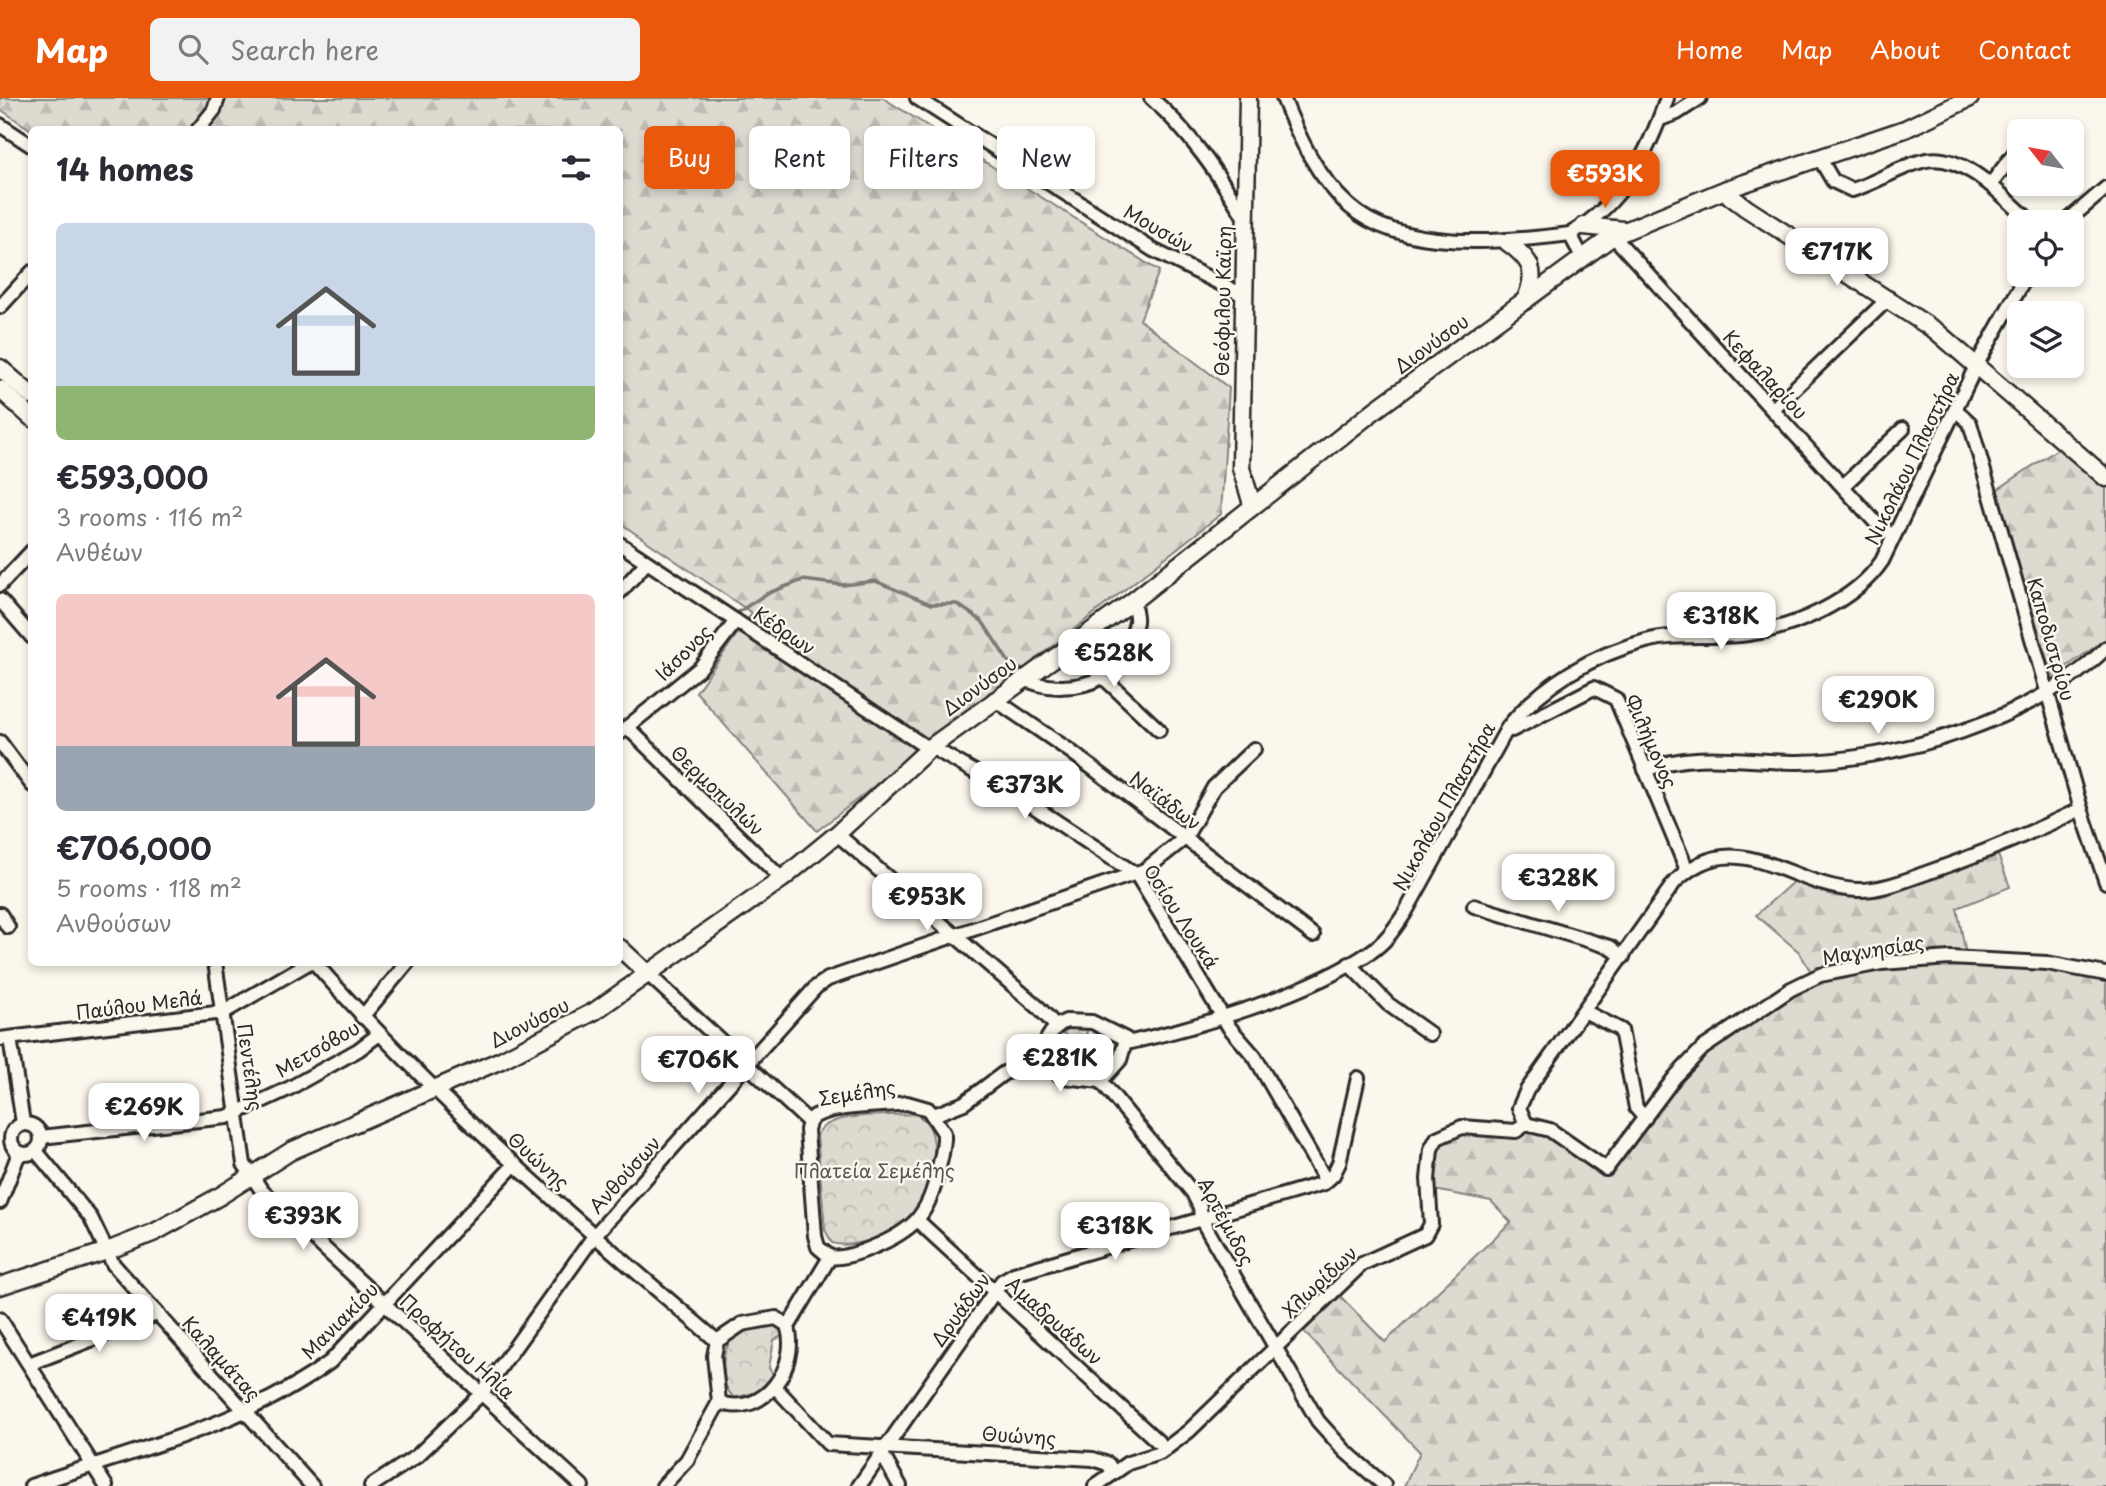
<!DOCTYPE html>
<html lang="en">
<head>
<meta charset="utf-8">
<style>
  body { margin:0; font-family:"Playpen Sans",sans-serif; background:#f2f2f3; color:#2b2b33; height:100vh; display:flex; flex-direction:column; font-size:26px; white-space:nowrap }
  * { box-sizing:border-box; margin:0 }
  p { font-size:23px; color:#7c7c81 }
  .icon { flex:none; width:38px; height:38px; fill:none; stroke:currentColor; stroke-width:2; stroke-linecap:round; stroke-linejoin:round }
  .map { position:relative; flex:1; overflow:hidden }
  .details { position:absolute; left:28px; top:28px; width:595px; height:840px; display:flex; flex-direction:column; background:#fff; border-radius:10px; box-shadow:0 4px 10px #0003 }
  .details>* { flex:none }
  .hud { position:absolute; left:644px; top:28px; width:665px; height:63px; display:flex; gap:14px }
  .needle { width:46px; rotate:301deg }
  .controls { position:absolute; left:2007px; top:21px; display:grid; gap:14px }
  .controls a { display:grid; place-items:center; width:77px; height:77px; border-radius:10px; background:#fff; box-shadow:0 4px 10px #0003; font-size:35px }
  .price { position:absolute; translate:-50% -60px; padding:0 16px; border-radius:14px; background:#fff; color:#222; font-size:23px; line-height:46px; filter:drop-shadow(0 2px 4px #0008) }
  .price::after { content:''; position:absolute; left:50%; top:42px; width:21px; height:16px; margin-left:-10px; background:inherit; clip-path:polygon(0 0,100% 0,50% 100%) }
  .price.selected { background:#ea580c; color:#fff }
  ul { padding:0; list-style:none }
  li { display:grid; align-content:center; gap:14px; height:371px; padding:0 28px }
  li span { display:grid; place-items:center; height:217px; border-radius:10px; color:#555 }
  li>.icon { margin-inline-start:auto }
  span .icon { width:126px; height:126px; fill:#fffc; stroke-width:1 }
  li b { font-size:30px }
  h2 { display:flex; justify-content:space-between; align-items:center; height:84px; padding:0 28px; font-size:30px }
  .pill { padding:0 24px; border-radius:10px; background:#fff; box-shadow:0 4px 10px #0003; font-size:24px; line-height:63px }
  .pill.selected { background:#ea580c; color:#fff }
  header { display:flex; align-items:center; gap:42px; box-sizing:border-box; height:98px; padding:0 35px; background:#ea580c; color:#fff }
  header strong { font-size:33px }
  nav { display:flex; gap:38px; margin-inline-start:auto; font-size:24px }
  .search { width:490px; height:63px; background:#f2f2f3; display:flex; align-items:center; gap:18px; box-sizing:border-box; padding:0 24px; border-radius:10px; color:#7c7c81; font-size:26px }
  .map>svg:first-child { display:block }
  .forest { fill:url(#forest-firs); stroke:#84827e; stroke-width:2 }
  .park { fill:url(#park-crowns); stroke:#84827e; stroke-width:2 }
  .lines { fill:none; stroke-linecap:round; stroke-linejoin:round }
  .stream { stroke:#7b7a75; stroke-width:3.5 }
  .street-casing { stroke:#2b2b2b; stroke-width:18 }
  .secondary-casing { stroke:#2b2b2b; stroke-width:21 }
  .street { stroke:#fbf7ec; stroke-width:12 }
  .secondary { stroke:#fbf7ec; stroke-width:16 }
  .labels { text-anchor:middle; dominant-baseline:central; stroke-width:5; stroke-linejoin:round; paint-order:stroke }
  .street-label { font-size:19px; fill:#2b2b2b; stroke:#fbf7ec }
  .park-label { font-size:19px; fill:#585754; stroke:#fbf7ec }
</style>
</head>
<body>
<header>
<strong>Map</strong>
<div class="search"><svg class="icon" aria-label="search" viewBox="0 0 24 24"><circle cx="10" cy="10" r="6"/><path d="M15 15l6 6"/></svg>Search here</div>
<nav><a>Home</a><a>Map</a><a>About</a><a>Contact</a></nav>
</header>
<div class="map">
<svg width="2106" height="1388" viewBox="0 0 2106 1388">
  <defs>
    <pattern id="forest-firs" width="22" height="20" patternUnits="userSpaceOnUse" patternTransform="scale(1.75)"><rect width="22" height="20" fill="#dddad0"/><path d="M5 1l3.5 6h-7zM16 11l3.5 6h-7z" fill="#bebbb3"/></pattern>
    <pattern id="park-crowns" width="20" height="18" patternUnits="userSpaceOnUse" patternTransform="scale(1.75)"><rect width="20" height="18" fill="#dddad0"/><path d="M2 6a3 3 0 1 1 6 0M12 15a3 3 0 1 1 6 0" fill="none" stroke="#bebbb3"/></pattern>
  </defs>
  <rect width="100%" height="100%" fill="#fbf7ec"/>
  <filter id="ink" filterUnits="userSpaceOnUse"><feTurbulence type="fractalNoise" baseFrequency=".0143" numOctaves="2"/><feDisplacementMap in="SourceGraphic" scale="14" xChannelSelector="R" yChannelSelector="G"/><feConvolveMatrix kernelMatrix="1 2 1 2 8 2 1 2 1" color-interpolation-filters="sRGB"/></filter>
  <g filter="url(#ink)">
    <!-- forest -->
    <g class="forest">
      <polygon points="0,0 883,0 1159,173 1140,222 1229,290 1221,416 817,733 696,594 752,515 620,425 620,32 31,32 0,11"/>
      <polygon points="2062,348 2106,387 2106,541 2052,579 1997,392"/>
      <path d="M1998,757L2010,789L1957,810L1968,867L2009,871L2020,865L2106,882V1388H1404L1420,1354L1302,1232L1339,1197L1385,1244L1511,1124L1491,1103L1429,1091C1431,1077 1430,1056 1439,1044C1452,1027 1535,1028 1553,1039C1571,1051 1583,1070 1605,1077L1612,1073L1678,982L1709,951L1727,944L1776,907L1817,884L1799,854L1756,817L1794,783C1868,812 1929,782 1998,757Z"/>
    </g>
    <!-- park -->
    <g class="park">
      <path d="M1065,929L1088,931L1086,936L1111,949C1102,972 1082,976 1059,966L1058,958L1068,939L1061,933Z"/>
      <path d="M914,1016C949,1027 931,1092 915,1113C900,1134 856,1152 832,1145L825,1132L817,1037C827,1013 889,1018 914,1016Z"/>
      <path d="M780,1227L782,1238L774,1242L769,1270L775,1279L762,1293L735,1300C726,1293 725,1286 724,1276C719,1235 745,1229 780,1227Z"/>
    </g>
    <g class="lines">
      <!-- stream -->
      <polyline class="stream" points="737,515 766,496 803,482 843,487 875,483 931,506 957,506 982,523 1008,563 1020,571"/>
      <defs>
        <g id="street">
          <polyline points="917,0 1153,152 1243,197"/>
          <path d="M1151,0C1190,34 1218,76 1245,120"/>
          <path d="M1283,0C1299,40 1317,79 1349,108C1401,155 1507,144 1570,136C1623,106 1648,55 1667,0"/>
          <polyline points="1660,21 1677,15 1700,0"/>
          <polyline points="0,27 32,48"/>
          <polyline points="198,32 214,12 218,0"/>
          <path d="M1820,61L1833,83L1852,92C1876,85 1897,70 1922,63C1961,51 2005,100 2031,124"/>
          <polyline points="1991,86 2020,48"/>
          <polyline points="2066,124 2106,90"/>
          <polyline points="1570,136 1583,161"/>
          <polyline points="1613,138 1878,427 1893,438"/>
          <polyline points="0,209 32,174"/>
          <polyline points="1773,311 1889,200"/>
          <polyline points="1956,312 1970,325 2081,711 2106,784"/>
          <polyline points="1843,388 1903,331"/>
          <polyline points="620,446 929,651"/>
          <polyline points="0,487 32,453"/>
          <polyline points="620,494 646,465"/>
          <polyline points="0,502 32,539"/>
          <polyline points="1103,579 1159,632"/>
          <path d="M1023,580C1044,592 1080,592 1102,579C1116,572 1133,540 1136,524C1137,517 1134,510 1133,503"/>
          <polyline points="994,601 1070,653 1313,837"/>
          <polyline points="627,629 782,781"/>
          <polyline points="1508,629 1512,632 1594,590 1616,601 1687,772"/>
          <polyline points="620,635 700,570 736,523"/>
          <polyline points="0,644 32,687"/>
          <polyline points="931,649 1024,702 1137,777 1229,929 1255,959 1326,1083"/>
          <path d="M1645,672C1694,652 1746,664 1798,664C1896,663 2035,621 2106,550"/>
          <polyline points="837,736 1038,909 1056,928"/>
          <polyline points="1474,808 1610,849 1623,859"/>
          <polyline points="0,816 8,829"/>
          <polyline points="215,864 244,1066 262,1093 582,1388"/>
          <path d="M314,864C436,1003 576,1123 717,1243"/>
          <polyline points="1349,866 1388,906 1430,936"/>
          <polyline points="649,877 809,1024"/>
          <polyline points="1584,913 1621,932 1636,1010 1645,1020"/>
          <polyline points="362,919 408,864"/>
          <path d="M1066,923L1092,924L1126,941L1120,962L1101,983L1063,979L1041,964C1042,947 1050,930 1066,923Z"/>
          <polyline points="10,940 23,1025"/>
          <polyline points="0,941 224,914 310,864"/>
          <path d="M1127,945C1199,929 1308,896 1369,855C1385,845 1395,830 1405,815L1508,629C1543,586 1592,557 1646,543C1680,534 1714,541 1748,536C1794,530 1855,503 1882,463L1977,266L2027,177"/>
          <polyline points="1101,983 1193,1095 1200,1109 1201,1121 1318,1323 1345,1353 1384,1387"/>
          <path d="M907,1005L928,1011L944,1035C945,1048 941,1061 938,1073C929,1117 913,1133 871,1150C859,1155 842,1161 830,1159L818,1149L815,1138L807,1032C808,1027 810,1021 815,1018C835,1007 883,1008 907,1005Z"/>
          <polyline points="934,1017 964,1005 1004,975 1041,964"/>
          <circle cx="26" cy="1041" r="15"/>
          <path d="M1526,1026L1519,1010L1527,992L1674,785C1735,723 1789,789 1857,792C1881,793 1906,782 1929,774C1981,756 2031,735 2081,711"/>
          <polyline points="1526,1026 1550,1032 1606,1071 1675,979 1703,950 1791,891 1820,877 1881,865 1950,860 2047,865 2106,876"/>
          <polyline points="41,1039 227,1019 288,991 358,952 378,937"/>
          <polyline points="36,1053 91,1120 113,1166 312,1388"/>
          <polyline points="0,1104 19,1055"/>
          <polyline points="918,1123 1166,1351"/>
          <path d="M776,1220L787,1227C801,1266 764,1322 719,1304L714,1258L717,1243L742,1226Z"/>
          <polyline points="0,1221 106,1388"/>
          <polyline points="788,1229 830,1159"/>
          <polyline points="29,1266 157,1216"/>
          <polyline points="776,1290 828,1346 1093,1361 1108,1366 1113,1374"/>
          <polyline points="882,1356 900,1388"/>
          <path d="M31,1388C132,1352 242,1329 330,1264L515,1066"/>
          <polyline points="371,1388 417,1358 482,1295 594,1138 816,889 828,881 1145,772 1185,740 1214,689 1254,651"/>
          <polyline points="663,1388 687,1362 719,1304"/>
          <polyline points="859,1388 1002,1183 1014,1176 1324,1085 1333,1077 1339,1065 1358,980"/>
          <polyline points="1095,1388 1128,1365 1160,1355 1189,1333 1362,1166 1425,1137 1431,1126 1428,1081 1431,1051 1437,1040 1462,1029 1516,1033 1526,1026"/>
        </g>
        <g id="secondary">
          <polyline points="1248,0 1241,370 1252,406"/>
          <polyline points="1727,91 1730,98 1746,110 1936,233 2106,380"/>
          <polyline points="1584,128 1623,132"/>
          <path d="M1507,144C1532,162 1538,174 1525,203"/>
          <polyline points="0,270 32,298"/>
          <polyline points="0,291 32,320"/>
          <polyline points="620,850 649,877"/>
          <polyline points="0,1188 107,1153 155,1134 220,1098 291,1053 501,962 595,913 782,781 837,736 931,649 1133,503 1375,312 1613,138 1727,91 1905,31 1970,0"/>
        </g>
      </defs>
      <!-- street casing -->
      <use href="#street" class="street-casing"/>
      <!-- secondary casing -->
      <use href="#secondary" class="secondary-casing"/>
      <!-- street -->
      <use href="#street" class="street"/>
      <!-- secondary -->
      <use href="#secondary" class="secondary"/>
    </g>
  </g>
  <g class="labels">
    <!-- street labels -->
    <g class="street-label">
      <text transform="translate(1159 130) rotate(30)">Μουσών</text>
      <text transform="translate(1222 203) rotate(-89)">Θεόφιλου Καϊρη</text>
      <text transform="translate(1431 245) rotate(-36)">Διονύσου</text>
      <text transform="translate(1766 276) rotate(47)">Κεφαλαρίου</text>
      <text transform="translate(1911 360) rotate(-64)">Νικολάου Πλαστήρα</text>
      <text transform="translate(785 532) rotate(34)">Κέδρων</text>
      <text transform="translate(2052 541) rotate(74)">Καποδιστρίου</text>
      <text transform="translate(683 554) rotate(-45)">Ιάσονος</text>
      <text transform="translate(979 587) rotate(-36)">Διονύσου</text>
      <text transform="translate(1652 643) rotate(66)">Φιλήμονος</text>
      <text transform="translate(718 692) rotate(44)">Θερμοπυλών</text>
      <text transform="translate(1166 702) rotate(37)">Ναϊάδων</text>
      <text transform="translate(1443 708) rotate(-61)">Νικολάου Πλαστήρα</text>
      <text transform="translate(1182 818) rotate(57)">Οσίου Λουκά</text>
      <text transform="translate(1873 851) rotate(-9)">Μαγνησίας</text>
      <text transform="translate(139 906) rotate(-7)">Παύλου Μελά</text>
      <text transform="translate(529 924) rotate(-27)">Διονύσου</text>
      <text transform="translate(317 950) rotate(-30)">Μετσόβου</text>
      <text transform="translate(251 969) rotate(82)">Πεντέλης</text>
      <text transform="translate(857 994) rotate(-9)">Σεμέλης</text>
      <text transform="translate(539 1062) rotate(42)">Θυώνης</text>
      <text transform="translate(624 1076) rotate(-48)">Ανθούσων</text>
      <text transform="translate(1227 1123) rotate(62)">Αρτέμιδος</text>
      <text transform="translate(1319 1183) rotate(-43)">Χλωρίδων</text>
      <text transform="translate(960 1211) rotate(-54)">Δρυάδων</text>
      <text transform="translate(339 1222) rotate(-45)">Μανιακίου</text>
      <text transform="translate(1055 1222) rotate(42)">Αμαδρυάδων</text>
      <text transform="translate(458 1248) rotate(42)">Προφήτου Ηλία</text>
      <text transform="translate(222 1260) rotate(48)">Καλαμάτας</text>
      <text transform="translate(1019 1337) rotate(4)">Θυώνης</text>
    </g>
    <!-- park labels -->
    <g class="park-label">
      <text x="874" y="1072">Πλατεία Σεμέλης</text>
    </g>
  </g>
</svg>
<div class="controls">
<a><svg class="needle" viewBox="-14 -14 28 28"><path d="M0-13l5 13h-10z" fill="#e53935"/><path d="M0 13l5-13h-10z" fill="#7c7c81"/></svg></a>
<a><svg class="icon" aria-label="locate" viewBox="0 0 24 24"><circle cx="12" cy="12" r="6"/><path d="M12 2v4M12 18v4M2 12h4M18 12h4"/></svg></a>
<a><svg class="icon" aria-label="layers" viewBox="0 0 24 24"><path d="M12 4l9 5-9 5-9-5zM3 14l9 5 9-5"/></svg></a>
</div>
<b class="price selected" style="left:1605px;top:112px">€593K</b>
<b class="price" style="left:1837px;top:190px">€717K</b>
<b class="price" style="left:1721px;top:554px">€318K</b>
<b class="price" style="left:1114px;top:591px">€528K</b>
<b class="price" style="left:1878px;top:638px">€290K</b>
<b class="price" style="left:1025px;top:723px">€373K</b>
<b class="price" style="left:1558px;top:816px">€328K</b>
<b class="price" style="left:927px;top:835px">€953K</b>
<b class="price" style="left:1060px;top:996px">€281K</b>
<b class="price" style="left:698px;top:998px">€706K</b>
<b class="price" style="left:144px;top:1045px">€269K</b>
<b class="price" style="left:303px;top:1154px">€393K</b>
<b class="price" style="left:1115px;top:1164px">€318K</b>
<b class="price" style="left:99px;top:1256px">€419K</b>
<div class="hud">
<a class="pill selected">Buy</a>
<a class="pill">Rent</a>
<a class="pill">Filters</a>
<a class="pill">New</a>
</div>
<section class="details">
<h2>14 homes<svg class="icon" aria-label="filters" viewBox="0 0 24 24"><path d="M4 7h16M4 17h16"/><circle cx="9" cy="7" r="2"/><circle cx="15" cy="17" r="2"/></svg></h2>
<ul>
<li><span style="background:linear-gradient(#c9d6e8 75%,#8fb573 0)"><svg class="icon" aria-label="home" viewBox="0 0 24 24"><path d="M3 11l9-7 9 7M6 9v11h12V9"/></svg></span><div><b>€593,000</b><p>3 rooms · 116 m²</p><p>Ανθέων</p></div></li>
<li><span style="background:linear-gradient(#f6c9c9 70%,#9aa5b1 0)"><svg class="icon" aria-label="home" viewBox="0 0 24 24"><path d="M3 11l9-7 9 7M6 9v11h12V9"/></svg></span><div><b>€706,000</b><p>5 rooms · 118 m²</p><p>Ανθούσων</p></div></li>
</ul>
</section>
</div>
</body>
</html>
